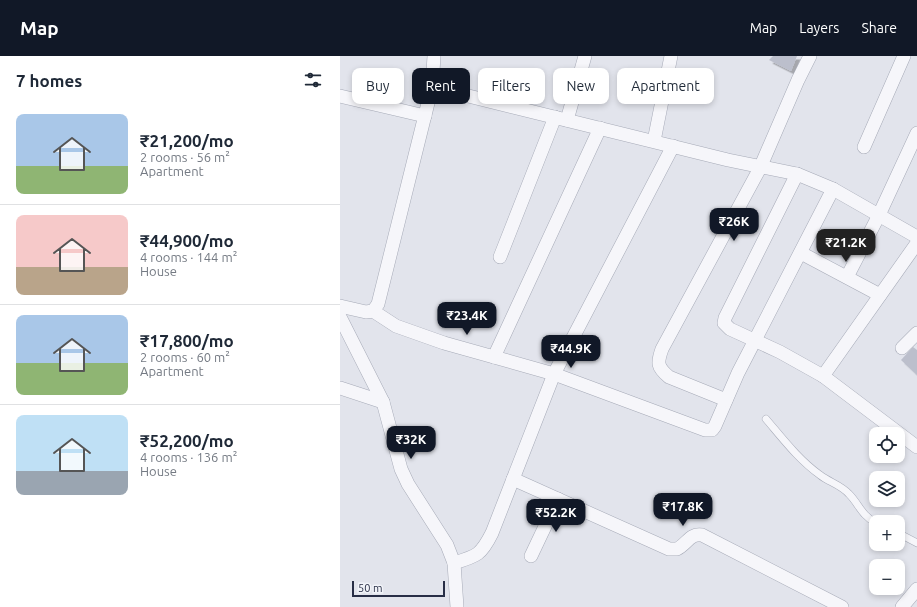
<!DOCTYPE html>
<html lang="en">
<head>
<meta charset="utf-8">
<style>
  body { margin:0; font-family:Ubuntu,sans-serif; background:#f6f6f7; color:#1f2937; height:100vh; display:flex; flex-direction:column; font-size:15px; white-space:nowrap }
  * { box-sizing:border-box; margin:0 }
  p { font-size:13px; color:#747a83 }
  .icon { flex:none; width:22px; height:22px; fill:none; stroke:currentColor; stroke-width:2; stroke-linecap:round; stroke-linejoin:round }
  .map { position:relative; flex:1; overflow:hidden }
  .details { display:flex; flex-direction:column; background:#fff; width:340px }
  .details>* { flex:none }
  .banner { position:absolute; left:12px; top:12px; width:380px; height:36px; display:flex; gap:8px }
  .fabs { position:absolute; left:529px; top:371px; display:grid; gap:8px }
  .fabs a { display:grid; place-items:center; width:36px; height:36px; border-radius:8px; background:#fff; box-shadow:0 2px 6px #0003; font-size:20px }
  .scale { position:absolute; left:12px; bottom:10px; width:93px; box-sizing:border-box; padding-left:4px; border:2px solid #282e46; border-top:0; font-size:11px; line-height:14px; white-space:nowrap; color:#282e46; -webkit-text-stroke:3px #f2f4f9; paint-order:stroke }
  .price { position:absolute; translate:-50% -34px; padding:0 9px; border-radius:8px; background:#111827; color:#fff; font-size:13px; line-height:26px; filter:drop-shadow(0 1px 2px #0008) }
  .price::after { content:''; position:absolute; left:50%; top:24px; width:12px; height:9px; margin-left:-6px; background:inherit; clip-path:polygon(0 0,100% 0,50% 100%) }
  .price.active { background:#222; color:#fff }
  ul { padding:0; list-style:none }
  li { display:flex; align-items:center; gap:12px; height:100px; padding:0 16px }
  li+li { border-top:1px solid #e0e1e3 }
  li span { display:grid; place-items:center; flex:none; width:112px; height:80px; border-radius:8px; color:#555 }
  li>.icon { margin-inline-start:auto }
  span .icon { width:48px; height:48px; fill:#fffc; stroke-width:1 }
  li b { font-size:17px }
  h2 { display:flex; justify-content:space-between; align-items:center; height:48px; padding:0 16px; font-size:17px }
  .pill { padding:0 14px; border-radius:8px; background:#fff; box-shadow:0 2px 6px #0003; font-size:14px; line-height:36px }
  .pill.active { background:#111827; color:#fff }
  header { display:flex; align-items:center; gap:24px; box-sizing:border-box; height:56px; padding:0 20px; background:#111827; color:#fff }
  header strong { font-size:19px }
  nav { display:flex; gap:22px; margin-inline-start:auto; font-size:14px }
  main { display:flex; flex:1; min-height:0 }
  .map>svg:first-child { display:block }
  .building { fill:#bcbfcc; filter:url(#shadow) }
  .lines { fill:none; stroke-linecap:round; stroke-linejoin:round }
  .lane-casing { stroke:#a6aab7; stroke-width:8 }
  .street-casing { stroke:#a6aab7; stroke-width:14 }
  .lane { stroke:#f6f6fa; stroke-width:7 }
  .street { stroke:#f6f6fa; stroke-width:13 }
</style>
</head>
<body>
<header>
<strong>Map</strong>
<nav><a>Map</a><a>Layers</a><a>Share</a></nav>
</header>
<main>
<section class="details">
<h2>7 homes<svg class="icon" aria-label="filters" viewBox="0 0 24 24"><path d="M4 7h16M4 17h16"/><circle cx="9" cy="7" r="2"/><circle cx="15" cy="17" r="2"/></svg></h2>
<ul>
<li><span style="background:linear-gradient(#a9c7e8 65%,#8fb573 0)"><svg class="icon" aria-label="home" viewBox="0 0 24 24"><path d="M3 11l9-7 9 7M6 9v11h12V9"/></svg></span><div><b>₹21,200/mo</b><p>2 rooms · 56 m²</p><p>Apartment</p></div></li>
<li><span style="background:linear-gradient(#f6c9c9 65%,#b9a48a 0)"><svg class="icon" aria-label="home" viewBox="0 0 24 24"><path d="M3 11l9-7 9 7M6 9v11h12V9"/></svg></span><div><b>₹44,900/mo</b><p>4 rooms · 144 m²</p><p>House</p></div></li>
<li><span style="background:linear-gradient(#a9c7e8 60%,#8fb573 0)"><svg class="icon" aria-label="home" viewBox="0 0 24 24"><path d="M3 11l9-7 9 7M6 9v11h12V9"/></svg></span><div><b>₹17,800/mo</b><p>2 rooms · 60 m²</p><p>Apartment</p></div></li>
<li><span style="background:linear-gradient(#bfe0f5 70%,#9aa5b1 0)"><svg class="icon" aria-label="home" viewBox="0 0 24 24"><path d="M3 11l9-7 9 7M6 9v11h12V9"/></svg></span><div><b>₹52,200/mo</b><p>4 rooms · 136 m²</p><p>House</p></div></li>
</ul>
</section>
<div class="map">
<svg width="577" height="551" viewBox="0 0 577 551">
  <defs>
    <filter id="shadow"><feDropShadow dx="3.5" dy="3.5" stdDeviation="0" flood-color="#0004"/></filter>
  </defs>
  <rect width="100%" height="100%" fill="#e2e4ec"/>
  <!-- building -->
  <g class="building">
    <polygon points="433,0 457,0 451,15 429,4"/>
    <polygon points="573,291 577,294 577,319 561,304"/>
  </g>
  <g class="lines">
    <defs>
      <g id="lane">
        <path d="M426,363C443,383 459,404 480,419C489,426 501,429 509,438C519,448 521,459 536,467"/>
        <polyline points="558,477 577,487"/>
      </g>
      <g id="street">
        <polyline points="92,31 388,104 457,118 493,133 577,181"/>
        <polyline points="0,40 85,60"/>
        <polyline points="227,64 245,0"/>
        <polyline points="314,85 331,0"/>
        <polyline points="524,91 564,0"/>
        <polyline points="457,118 385,262 384,267 390,273 440,296 483,320 577,391"/>
        <polyline points="461,197 540,239"/>
        <polyline points="160,201 215,61"/>
        <polyline points="507,221 539,159 577,77"/>
        <polyline points="0,250 26,256 33,255 38,248 92,31 94,0"/>
        <polyline points="33,255 56,270 104,287 214,318 365,374 372,374 375,370 398,317 493,133"/>
        <polyline points="0,261 43,346 61,413 68,428 107,489 114,507 117,551"/>
        <polyline points="562,292 577,277"/>
        <polyline points="154,301 260,72"/>
        <polyline points="483,320 577,187"/>
        <polyline points="0,332 43,346"/>
        <path d="M386,344L329,321C317,311 317,307 322,293L420,112L458,24L470,0"/>
        <path d="M173,423L329,493H337C347,488 350,477 362,479L502,551"/>
        <polyline points="191,500 218,443"/>
        <path d="M114,507C137,500 141,499 152,477L214,318L333,90"/>
        <polyline points="562,551 577,533"/>
      </g>
    </defs>
    <!-- lane casing -->
    <use href="#lane" class="lane-casing"/>
    <!-- street casing -->
    <use href="#street" class="street-casing"/>
    <!-- lane -->
    <use href="#lane" class="lane"/>
    <!-- street -->
    <use href="#street" class="street"/>
  </g>
</svg>
<div class="fabs">
<a><svg class="icon" aria-label="locate" viewBox="0 0 24 24"><circle cx="12" cy="12" r="6"/><path d="M12 2v4M12 18v4M2 12h4M18 12h4"/></svg></a>
<a><svg class="icon" aria-label="layers" viewBox="0 0 24 24"><path d="M12 4l9 5-9 5-9-5zM3 14l9 5 9-5"/></svg></a>
<a>+</a>
<a>−</a>
</div>
<div class="scale">50 m</div>
<b class="price" style="left:394px;top:186px">₹26K</b>
<b class="price active" style="left:506px;top:207px">₹21.2K</b>
<b class="price" style="left:127px;top:280px">₹23.4K</b>
<b class="price" style="left:231px;top:313px">₹44.9K</b>
<b class="price" style="left:71px;top:404px">₹32K</b>
<b class="price" style="left:343px;top:471px">₹17.8K</b>
<b class="price" style="left:216px;top:477px">₹52.2K</b>
<div class="banner">
<a class="pill">Buy</a>
<a class="pill active">Rent</a>
<a class="pill">Filters</a>
<a class="pill">New</a>
<a class="pill">Apartment</a>
</div>
</div>
</main>
</body>
</html>
